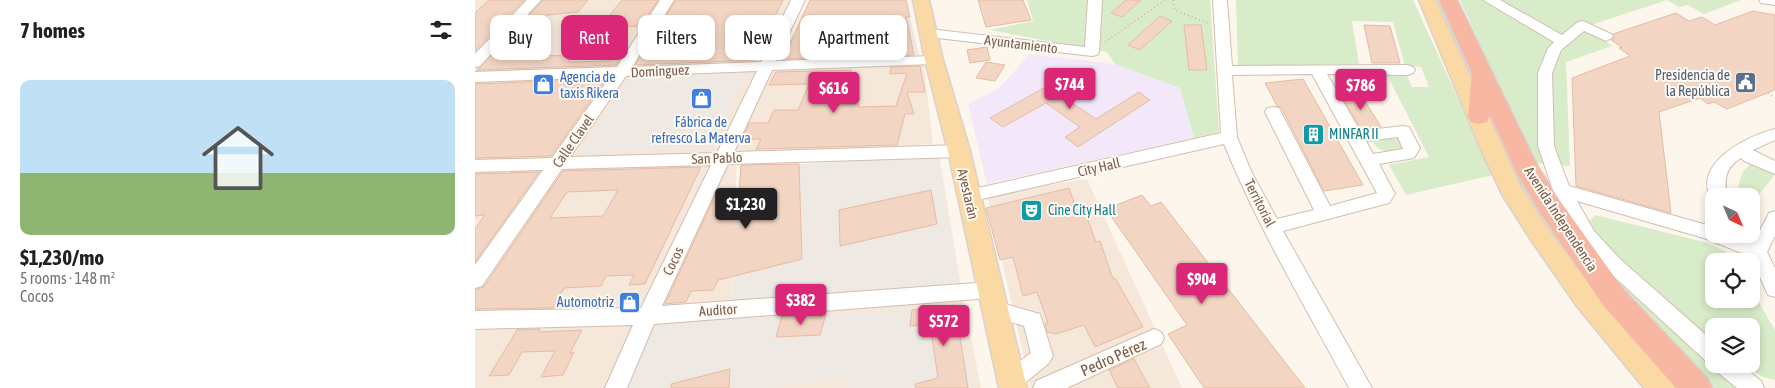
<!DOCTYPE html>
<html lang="en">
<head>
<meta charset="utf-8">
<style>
  body { margin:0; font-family:"Asap Condensed",sans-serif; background:#f2f2f2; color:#202124; height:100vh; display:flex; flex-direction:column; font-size:19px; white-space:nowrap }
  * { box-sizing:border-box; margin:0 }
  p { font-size:16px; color:#757577 }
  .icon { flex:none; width:28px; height:28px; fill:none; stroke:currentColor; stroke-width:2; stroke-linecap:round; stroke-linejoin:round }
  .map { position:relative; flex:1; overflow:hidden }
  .details { display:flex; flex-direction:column; background:#fff; width:475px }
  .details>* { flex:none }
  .top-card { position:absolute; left:15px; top:15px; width:475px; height:45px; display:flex; gap:10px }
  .needle { width:32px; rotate:136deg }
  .tools { position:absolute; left:1230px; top:188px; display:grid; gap:10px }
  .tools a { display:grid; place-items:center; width:55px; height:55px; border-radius:10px; background:#fff; box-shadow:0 2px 8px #0003; font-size:25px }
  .price { position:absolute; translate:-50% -42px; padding:0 11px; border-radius:5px; background:#db2777; color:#fff; font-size:16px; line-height:32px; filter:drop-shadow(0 1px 2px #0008) }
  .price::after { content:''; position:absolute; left:50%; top:30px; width:15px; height:11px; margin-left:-8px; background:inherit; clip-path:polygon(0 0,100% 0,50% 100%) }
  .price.active { background:#222; color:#fff }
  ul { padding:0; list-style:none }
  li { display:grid; align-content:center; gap:10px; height:265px; padding:0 20px }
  li span { display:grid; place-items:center; height:155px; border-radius:10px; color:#555 }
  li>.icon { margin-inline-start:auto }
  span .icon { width:90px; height:90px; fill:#fffc; stroke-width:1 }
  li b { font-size:21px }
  h2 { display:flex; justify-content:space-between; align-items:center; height:60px; padding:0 20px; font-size:21px }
  .chip { padding:0 18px; border-radius:10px; background:#fff; box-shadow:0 2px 8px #0003; font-size:18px; line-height:45px }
  .chip.active { background:#db2777; color:#fff }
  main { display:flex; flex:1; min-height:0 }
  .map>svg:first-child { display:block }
  .residential { fill:#f5e8da }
  .industrial { fill:#efe9e4 }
  .education { fill:#f3e8fa }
  .green { fill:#d8ecc9 }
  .building { fill:#f3d5c3; stroke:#e6bba3; fill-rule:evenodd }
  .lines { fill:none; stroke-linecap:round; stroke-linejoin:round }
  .minor-casing { stroke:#d1beb0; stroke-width:2 }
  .major-casing { stroke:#dad1cd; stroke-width:3 }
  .highway-casing { stroke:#dad1cd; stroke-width:3 }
  .path { stroke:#d9b8a5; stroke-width:2; stroke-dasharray:1 3; stroke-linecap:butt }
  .minor { fill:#fff; fill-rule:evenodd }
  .major { fill:#fbd9a5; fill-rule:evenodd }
  .highway { fill:#f7b7a3; fill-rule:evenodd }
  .labels { text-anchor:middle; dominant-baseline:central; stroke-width:4; stroke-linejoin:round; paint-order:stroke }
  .street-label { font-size:14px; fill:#7a5c4d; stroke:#fffaf3 }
  .service-label { font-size:14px; fill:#4e5e75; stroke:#fffaf3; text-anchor:end }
  .shop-label { font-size:14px; fill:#366cbe; stroke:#fffaf3; text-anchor:start }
  .culture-label { font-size:14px; fill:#0d838f; stroke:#fffaf3; text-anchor:start }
  .near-street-label { font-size:16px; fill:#7a5c4d; stroke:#fffaf3 }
</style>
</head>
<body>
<main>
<section class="details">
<h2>7 homes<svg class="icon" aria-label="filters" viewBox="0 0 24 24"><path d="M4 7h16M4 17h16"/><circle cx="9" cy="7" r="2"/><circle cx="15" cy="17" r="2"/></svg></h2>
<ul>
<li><span style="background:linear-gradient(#bfe0f5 60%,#8fb573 0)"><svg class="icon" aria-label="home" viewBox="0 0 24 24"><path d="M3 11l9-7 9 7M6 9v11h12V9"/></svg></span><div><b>$1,230/mo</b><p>5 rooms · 148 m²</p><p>Cocos</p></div></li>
</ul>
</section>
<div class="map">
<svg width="1300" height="388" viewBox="0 0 1300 388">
  <rect width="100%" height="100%" fill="#fdf6ec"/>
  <!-- residential -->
  <g class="residential">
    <polygon points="0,0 326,0 296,68 449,65 458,144 262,155 257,302 486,287 506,388 0,388"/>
    <polygon points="612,179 707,388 556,388 512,195"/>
  </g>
  <!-- industrial -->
  <g class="industrial">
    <polygon points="335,0 430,0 445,57 305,61"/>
    <polygon points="272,73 237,148 104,154 152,80"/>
    <polygon points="464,155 486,287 257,302 266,165 324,164"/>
    <polygon points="480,305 498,388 370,388 369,378 289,388 149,388 180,321 437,310"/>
  </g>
  <!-- education -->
  <polygon class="education" points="555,54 640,64 705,88 719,138 512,184 493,104 524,88"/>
  <!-- green -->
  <g class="green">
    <polygon points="552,0 735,0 744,132 719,138 705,88 640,64 632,52 515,30 558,21"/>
    <polygon points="761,0 938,0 1018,175 931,195 914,165 954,157 912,75 931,74 937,87 954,87 946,67 930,66 918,22 877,21 884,64 763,66"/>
    <path d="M958,0H964C973,22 1000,69 997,91Z"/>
    <polygon points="985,0 1266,0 1229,14 1213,5 1204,7 1192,0 1110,27 1137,46 1091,62 1095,166 1059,163"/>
    <polygon points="1009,97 1209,388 1197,388 1095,266 1034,169 1009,114"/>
    <path d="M924,136L928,148C913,150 906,156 897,140Z"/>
    <polygon points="1278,161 1299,174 1298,177 1282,197 1276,208 1276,196 1261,196 1267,173"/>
    <path d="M1120,215L1229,242L1250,251L1260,261H1239V299H1276V289L1300,330V380L1288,377L1267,364H1276V326H1239V344C1202,312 1134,264 1115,221Z"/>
    <polygon points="1129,264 1163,300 1263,388 1234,388 1159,303"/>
  </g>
  <!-- building -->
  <g class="building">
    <polygon points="14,0 49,0 0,51 0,13"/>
    <polygon points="68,0 113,0 103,12 72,15 44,47 51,47 45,55 98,56 93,62 136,61 143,50 151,49 141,65 2,70"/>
    <polygon points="147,0 183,0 166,26 125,27"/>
    <polygon points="201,0 308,0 287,42 280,60 160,65"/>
    <polygon points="335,0 431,0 435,17 431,17 439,55 379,57 387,36 349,36 339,58 308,59"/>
    <polygon points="503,0 548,0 556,20 511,27"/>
    <polygon points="651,0 666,0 647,17 636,13"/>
    <polygon points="1278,11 1300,15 1300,90 1252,109 1239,102 1233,104 1225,98 1184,112 1196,213 1101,186 1097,78 1155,56 1144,48 1147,47 1136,40 1140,37 1138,34 1201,13 1214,21 1227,17 1240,25"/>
    <polygon points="685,16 697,21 665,50 653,45"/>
    <polygon points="709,25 726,25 732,70 714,70"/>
    <polygon points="889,25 915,26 925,63 897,63"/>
    <polygon points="512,47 515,60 495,63 492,50"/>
    <polygon points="511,62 530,65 520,81 501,78"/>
    <polygon points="445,66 450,92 432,92 439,114 430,114 422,145 281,149 286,139 267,140 274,123 293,123 299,110 323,110 334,84 294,85 301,72 376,70 364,105 384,104 383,107 421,106 432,73 415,74 416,67"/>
    <polygon points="592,75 607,84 587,96 621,119 664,92 675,100 603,147 590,137 605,127 571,103 528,127 515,118"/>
    <polygon points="131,79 76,156 0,158 0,84"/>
    <polygon points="828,79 888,185 849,191 806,107 802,106 790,83"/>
    <polygon points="885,93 906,127 886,129 866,95"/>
    <polygon points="324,164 327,259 243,280 238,290 216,291 211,302 190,304 241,194 264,193 266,165"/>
    <path d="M226,167L170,284L154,285L159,275L131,276L126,286L89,288L78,308L0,309V290L9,287L88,171ZM143,190L128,216L75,218L92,192Z"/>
    <polygon points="64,172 0,262 0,229 10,215 0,216 0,174"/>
    <polygon points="594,188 604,217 611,215 621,242 625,241 638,279 640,278 668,327 620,347 609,325 581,334 572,332 570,324 573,323 562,292 548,296 538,257 525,260 511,208"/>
    <polygon points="456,190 462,224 365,246 364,210"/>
    <polygon points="667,195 676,206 686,202 830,388 729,388 693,334 712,325 631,209"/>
    <polygon points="480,305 493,388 441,388 440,384 463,378 455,324 435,326 437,310"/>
    <polygon points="351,314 345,335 301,337 307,316"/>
    <polygon points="65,329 64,332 107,330 95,353 99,352 88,375 66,377 80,351 47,352 34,375 14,376 42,330"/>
    <polygon points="659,359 675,388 643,388 634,370"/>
    <polygon points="255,369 254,388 196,388 196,384"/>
  </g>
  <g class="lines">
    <defs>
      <g id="minor">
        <polygon points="52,0 66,0 5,66 0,67 0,54"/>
        <path d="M185,0H199L157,67L286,62L316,0H330L301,61L459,56L464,57L466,60L464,63L459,64L297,70L259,152L484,145L490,147L492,151L490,155L484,157L253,164L187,306L515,282L522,284L525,290L522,296L515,298L179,324L152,388H130L158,325L0,329V311L166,308L236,165L87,169L7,286L0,288V265L68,170L0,172V160L77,158L135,77L0,82V72L142,67ZM282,71L242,153L95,157L151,76Z"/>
        <polygon points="613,0 627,0 624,52 622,55 617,56 454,37 447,33 454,29 610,47"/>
        <path d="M738,0H752L757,66L933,65L938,67L940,70L938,73L933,75L852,74L885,131L928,126L934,127L945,148L939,158L904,164L920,194L914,203L808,231L897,388H874C831,308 783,228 749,144L494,202L488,201L485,196L488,191L494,190L746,133ZM837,74L902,193L855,206L806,112L804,108L798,107L792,108L790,112L839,210L802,219L776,171L762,137L757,75ZM923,137L928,149L898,154L891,141Z"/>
        <polygon points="1008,0 1025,0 1087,35 1103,22 1108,21 1136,34 1138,37 1131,41 1109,31 1086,50 1077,73 1079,146 1094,186 1239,227 1239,234 1258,234 1279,242 1294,213 1300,211 1300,236 1292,252 1300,268 1300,297 1293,295 1276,257 1232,239 1102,201 1119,231 1145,259 1239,342 1239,364 1265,364 1286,381 1289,388 1262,388 1241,371 1238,364 1232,362 1131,269 1105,241 1078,190 1063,146 1063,73 1073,48 1079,42"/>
        <polygon points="1284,0 1300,0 1300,5 1286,3"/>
        <path d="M1300,129V140L1278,150L1300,161V174L1269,161L1266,158C1250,168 1249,179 1252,196H1239V201H1237C1216,163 1272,136 1300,129Z"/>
        <polygon points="519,301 565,314 578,356 574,363 544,388 528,388 525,381 528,374 556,353 549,326 512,315 509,309 512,303"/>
        <polygon points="679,329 686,332 689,338 686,344 592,388 558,388 561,381"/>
      </g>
      <g id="major">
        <polygon points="438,0 454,0 468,60 495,151 552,388 524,388 473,151 450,60"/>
        <polygon points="944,0 960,0 1046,187 1072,228 1119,291 1196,379 1200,388 1169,388 1101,305 1056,240 1028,196 1007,152"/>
      </g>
      <polygon id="highway" points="964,0 982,0 1063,167 1085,201 1148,289 1232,378 1237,388 1201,388 1128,305 1067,215 1043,175 1015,115 1012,122 1004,124 996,122 993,117 997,73"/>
    </defs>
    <!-- minor casing -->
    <use href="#minor" class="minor-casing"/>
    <!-- major casing -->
    <use href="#major" class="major-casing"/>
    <!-- highway casing -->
    <use href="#highway" class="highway-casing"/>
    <!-- path -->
    <g class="path">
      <polyline points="698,0 700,10 733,23"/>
      <polyline points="630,42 690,0"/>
      <polyline points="1293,93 1300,98"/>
    </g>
    <!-- minor -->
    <use href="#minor" class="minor"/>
    <!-- major -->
    <use href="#major" class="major"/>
    <!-- highway -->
    <use href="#highway" class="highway"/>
  </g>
  <!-- icons -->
  <defs>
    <symbol id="civic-square" viewBox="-11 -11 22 22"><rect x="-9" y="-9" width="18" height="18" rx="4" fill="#5c6f8a" stroke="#fffaf3"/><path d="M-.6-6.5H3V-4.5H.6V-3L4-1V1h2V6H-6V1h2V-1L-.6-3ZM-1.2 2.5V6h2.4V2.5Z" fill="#fff"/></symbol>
    <symbol id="shop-square" viewBox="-11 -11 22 22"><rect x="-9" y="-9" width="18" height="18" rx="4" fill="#3f7fe0" stroke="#fffaf3"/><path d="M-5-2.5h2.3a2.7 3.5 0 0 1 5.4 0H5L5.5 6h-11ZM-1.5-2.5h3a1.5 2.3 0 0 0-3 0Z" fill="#fff"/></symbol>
    <symbol id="building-square" viewBox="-11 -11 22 22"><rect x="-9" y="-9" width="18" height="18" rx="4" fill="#0f9aa8" stroke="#fffaf3"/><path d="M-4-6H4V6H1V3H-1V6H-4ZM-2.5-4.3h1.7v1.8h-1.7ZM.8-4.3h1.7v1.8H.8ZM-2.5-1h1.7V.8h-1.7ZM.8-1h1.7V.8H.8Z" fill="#fff"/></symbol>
    <symbol id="theatre-square" viewBox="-11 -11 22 22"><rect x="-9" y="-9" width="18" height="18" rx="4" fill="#0f9aa8" stroke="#fffaf3"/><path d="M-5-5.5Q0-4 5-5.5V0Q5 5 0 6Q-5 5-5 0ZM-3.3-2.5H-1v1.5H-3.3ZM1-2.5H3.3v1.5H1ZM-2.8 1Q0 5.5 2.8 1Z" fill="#fff"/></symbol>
  </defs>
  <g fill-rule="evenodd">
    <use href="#civic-square" x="1258" y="70" width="25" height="25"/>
    <use href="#shop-square" x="56" y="72" width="25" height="25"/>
    <use href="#shop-square" x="214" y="86" width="25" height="25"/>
    <use href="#building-square" x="826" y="122" width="25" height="25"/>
    <use href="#theatre-square" x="544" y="198" width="25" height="25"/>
    <use href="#shop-square" x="142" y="290" width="25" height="25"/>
  </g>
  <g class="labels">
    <!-- street labels -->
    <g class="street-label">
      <text transform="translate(546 44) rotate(7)">Ayuntamiento</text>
      <text transform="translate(185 71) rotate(-3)">Domínguez</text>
      <text transform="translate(98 141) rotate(-55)">Calle Clavel</text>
      <text transform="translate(242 158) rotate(-2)">San Pablo</text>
      <text transform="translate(624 167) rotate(-13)">City Hall</text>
      <text transform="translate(493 194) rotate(77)">Ayestarán</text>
      <text transform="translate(785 203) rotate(63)">Territorial</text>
      <text transform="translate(1086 219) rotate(57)">Avenida Independencia</text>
      <text transform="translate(198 261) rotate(-64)">Cocos</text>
      <text transform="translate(243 310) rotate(-4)">Auditor</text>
    </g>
    <!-- service labels -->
    <g class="service-label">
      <text x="1255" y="75">Presidencia de<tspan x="1255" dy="16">la República</tspan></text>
    </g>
    <!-- shop labels -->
    <g class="shop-label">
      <text x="85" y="77">Agencia de<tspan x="85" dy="16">taxis Rikera</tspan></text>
      <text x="226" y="122" text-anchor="middle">Fábrica de<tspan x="226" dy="16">refresco La Materva</tspan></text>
      <text x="139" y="302" text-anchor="end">Automotriz</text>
    </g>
    <!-- culture labels -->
    <g class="culture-label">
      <text x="854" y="134">MINFAR II</text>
      <text x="573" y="210">Cine City Hall</text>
    </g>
    <!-- near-street labels -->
    <g class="near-street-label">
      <text transform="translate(638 357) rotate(-24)">Pedro Pérez</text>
    </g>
  </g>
</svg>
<div class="tools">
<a><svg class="needle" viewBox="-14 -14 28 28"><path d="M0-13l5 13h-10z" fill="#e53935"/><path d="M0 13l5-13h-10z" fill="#757577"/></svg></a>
<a><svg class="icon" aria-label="locate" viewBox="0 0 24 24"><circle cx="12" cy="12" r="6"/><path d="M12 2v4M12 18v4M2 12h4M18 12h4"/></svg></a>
<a><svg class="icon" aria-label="layers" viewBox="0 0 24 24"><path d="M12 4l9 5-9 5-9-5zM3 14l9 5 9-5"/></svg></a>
</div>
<b class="price" style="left:595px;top:110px">$744</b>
<b class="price" style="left:886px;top:111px">$786</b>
<b class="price" style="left:359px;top:114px">$616</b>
<b class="price active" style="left:271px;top:230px">$1,230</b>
<b class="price" style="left:727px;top:305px">$904</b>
<b class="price" style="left:326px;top:326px">$382</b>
<b class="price" style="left:469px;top:347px">$572</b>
<div class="top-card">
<a class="chip">Buy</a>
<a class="chip active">Rent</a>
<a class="chip">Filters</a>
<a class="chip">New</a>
<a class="chip">Apartment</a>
</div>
</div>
</main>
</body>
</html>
